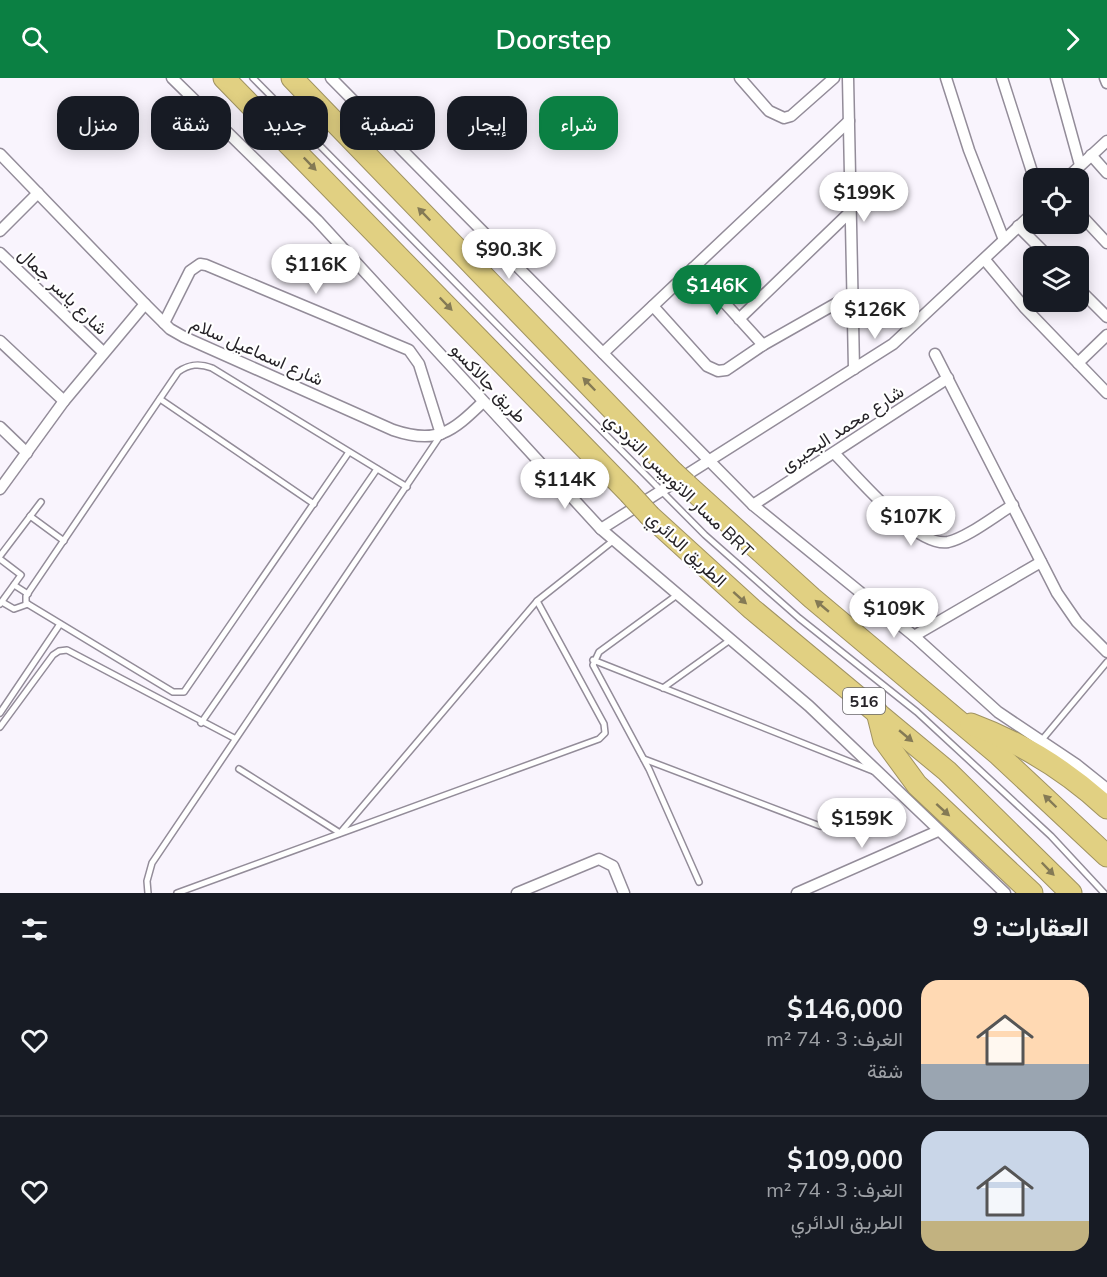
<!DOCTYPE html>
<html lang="ar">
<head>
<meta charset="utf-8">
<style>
  body { margin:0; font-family:Mulish,Vazirmatn,sans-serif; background:#20242c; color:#f1f3f6; direction:rtl; height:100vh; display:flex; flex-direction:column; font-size:22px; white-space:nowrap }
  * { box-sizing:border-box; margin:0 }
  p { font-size:20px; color:#9ea1a6 }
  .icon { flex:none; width:33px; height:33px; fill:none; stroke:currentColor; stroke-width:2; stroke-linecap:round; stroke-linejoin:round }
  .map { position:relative; height:815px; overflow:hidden; direction:ltr }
  .panel { display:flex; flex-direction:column; background:#171b24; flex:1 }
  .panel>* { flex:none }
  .top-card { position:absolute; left:18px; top:18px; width:600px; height:54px; direction:rtl; display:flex; gap:12px }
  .fabs { position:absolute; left:1023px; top:90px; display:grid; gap:12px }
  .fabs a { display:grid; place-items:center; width:66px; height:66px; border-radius:12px; background:#171b24; box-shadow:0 3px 15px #0003; font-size:30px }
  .price { position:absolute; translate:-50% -51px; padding:0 14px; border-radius:21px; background:#fff; color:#222; font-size:20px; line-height:39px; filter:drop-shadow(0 2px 3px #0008) }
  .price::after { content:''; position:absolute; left:50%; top:36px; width:18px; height:14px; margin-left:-9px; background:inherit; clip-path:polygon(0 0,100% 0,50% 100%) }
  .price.active { background:#0b8043; color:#fff }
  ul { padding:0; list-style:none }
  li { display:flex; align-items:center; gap:18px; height:150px; padding:0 18px }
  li+li { border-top:2px solid #363941 }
  li span { display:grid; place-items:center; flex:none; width:168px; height:120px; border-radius:18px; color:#555 }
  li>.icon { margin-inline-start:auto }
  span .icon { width:72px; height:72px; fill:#fffc; stroke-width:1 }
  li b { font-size:26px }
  h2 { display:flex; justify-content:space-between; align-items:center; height:72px; padding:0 18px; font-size:26px }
  .tag { padding:0 21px; border-radius:18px; background:#171b24; box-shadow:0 3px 15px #0003; font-size:21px; line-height:54px }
  .tag.active { background:#0b8043; color:#fff }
  header { display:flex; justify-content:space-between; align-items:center; height:78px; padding:0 18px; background:#0b8043; color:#fff; font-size:27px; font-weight:600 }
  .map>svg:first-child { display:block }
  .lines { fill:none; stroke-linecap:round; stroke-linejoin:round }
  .service-casing { stroke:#938c99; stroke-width:8 }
  .minor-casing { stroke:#938c99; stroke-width:13 }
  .motorway-casing { stroke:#a09362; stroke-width:23 }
  .service { stroke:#fff; stroke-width:5 }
  .minor { stroke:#fff; stroke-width:10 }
  .motorway { stroke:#e1d082; stroke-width:21 }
  .motorway-bridge-casing { stroke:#a09362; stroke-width:23; stroke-linecap:butt }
  .motorway-bridge { stroke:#e1d082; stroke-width:21 }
  .oneway { fill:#847a55 }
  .labels { text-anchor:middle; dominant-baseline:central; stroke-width:4.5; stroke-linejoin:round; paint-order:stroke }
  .shield { fill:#fff; stroke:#676568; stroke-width:1.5 }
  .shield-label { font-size:16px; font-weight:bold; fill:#262328 }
  .street-label { font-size:18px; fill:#262328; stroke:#fff }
</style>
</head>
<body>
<header><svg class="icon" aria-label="forward" viewBox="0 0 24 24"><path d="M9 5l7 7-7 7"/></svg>Doorstep<svg class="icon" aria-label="search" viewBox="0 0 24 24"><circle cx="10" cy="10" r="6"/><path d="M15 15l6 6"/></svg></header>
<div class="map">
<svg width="1107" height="815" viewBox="0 0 1107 815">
  <rect width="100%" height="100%" fill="#f9f4fd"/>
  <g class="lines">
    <defs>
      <g id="service">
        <polyline points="253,0 705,457 799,540 917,634 1051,758 1104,815"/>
        <polyline points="160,321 314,426"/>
        <path d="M349,374L184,614H173L26,525V518L178,294C189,286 199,285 212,290L407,409"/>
        <polyline points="30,438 64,463"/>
        <polyline points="0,478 41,424"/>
        <polyline points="0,481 21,497 0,526"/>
        <polyline points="14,507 28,516"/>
        <polyline points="677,517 599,574 593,587 649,691 699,804"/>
        <polyline points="2,524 14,531 28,526"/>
        <polyline points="593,582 873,693"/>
        <polyline points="663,610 730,562"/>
        <polyline points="0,635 60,546"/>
        <polyline points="201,645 377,391"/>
        <polyline points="0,649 53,577 59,573 67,572 234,660"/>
        <polyline points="1041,663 1107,584"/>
        <polyline points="644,681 820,748"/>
        <polyline points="239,691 340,755 537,523 614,462"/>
        <polyline points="148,815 147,803 152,785 440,358"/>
        <polyline points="177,815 599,661 605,655 604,646 537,523"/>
      </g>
      <g id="minor">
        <polyline points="172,0 317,142 601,451 809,628 1005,815"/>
        <polyline points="331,0 753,427 914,558 998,634 1077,687 1107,711"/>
        <polyline points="740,0 769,33 784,40 791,38 834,0"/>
        <polyline points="848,0 854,291"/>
        <polyline points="946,0 969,72 1004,162"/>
        <polyline points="1002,0 1034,100"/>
        <polyline points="1056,0 1080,87"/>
        <polyline points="1105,0 1107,5"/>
        <path d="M0,76L145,226L170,251L184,259L393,352C437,367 452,354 483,324"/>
        <polyline points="1091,77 1107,95"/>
        <polyline points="1067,100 1107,63"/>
        <polyline points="1078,134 1107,165"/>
        <polyline points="1018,148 1048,178"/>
        <polyline points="0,153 38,115"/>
        <polyline points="0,175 103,274"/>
        <polyline points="985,182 1025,230 1107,315"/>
        <polyline points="693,190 763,267"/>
        <polyline points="1078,210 1107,239"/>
        <polyline points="653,228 707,288 718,293 726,292 763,267 851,217"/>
        <polyline points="739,241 850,134"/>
        <polyline points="164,245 190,193 200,186 206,187 409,272 419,286 441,356"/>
        <polyline points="0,263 64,323"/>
        <polyline points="603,275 849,43"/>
        <polyline points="935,276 1057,515 1077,544 1107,574"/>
        <polyline points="1078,285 1107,257"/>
        <polyline points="0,349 27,375"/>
        <path d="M834,375C856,397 916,470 948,464C967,460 996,437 1013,427"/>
        <polyline points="0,411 64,323 145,226"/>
        <polyline points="753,427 948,300"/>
        <polyline points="601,451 893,266 1034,134"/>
        <polyline points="914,558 1041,484"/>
        <polyline points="517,815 599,781 613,788 624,815"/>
        <polyline points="797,815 938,753"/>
      </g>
      <g id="motorway">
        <polyline points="224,0 629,415"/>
        <polyline points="292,0 673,394"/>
        <polyline points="686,406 812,520 999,677 1107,778"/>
        <polyline points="650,438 752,531 947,693 1071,815"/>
        <polyline points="877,634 884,662 917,707 1032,815"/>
        <path d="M971,646C1022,665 1067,693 1107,730"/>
      </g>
    </defs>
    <!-- service casing -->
    <use href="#service" class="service-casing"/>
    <!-- minor casing -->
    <use href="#minor" class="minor-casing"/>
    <!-- motorway casing -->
    <use href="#motorway" class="motorway-casing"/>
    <!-- service -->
    <use href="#service" class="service"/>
    <!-- minor -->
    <use href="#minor" class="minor"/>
    <!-- motorway -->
    <use href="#motorway" class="motorway"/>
    <defs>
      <g id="motorway-bridge">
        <polyline points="673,394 686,406"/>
        <polyline points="629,415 650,438"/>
      </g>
    </defs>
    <!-- motorway-bridge casing -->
    <use href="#motorway-bridge" class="motorway-bridge-casing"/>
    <!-- motorway-bridge -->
    <use href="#motorway-bridge" class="motorway-bridge"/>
  </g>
  <!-- one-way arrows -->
  <defs><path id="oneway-solid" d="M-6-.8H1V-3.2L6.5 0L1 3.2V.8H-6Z" transform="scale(1.5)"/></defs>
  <g class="oneway">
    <use href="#oneway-solid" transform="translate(310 86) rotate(46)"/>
    <use href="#oneway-solid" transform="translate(424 136) rotate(-134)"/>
    <use href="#oneway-solid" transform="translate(446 226) rotate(46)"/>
    <use href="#oneway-solid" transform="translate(589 306) rotate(-134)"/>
    <use href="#oneway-solid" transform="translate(740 520) rotate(42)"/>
    <use href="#oneway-solid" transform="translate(822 528) rotate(-140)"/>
    <use href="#oneway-solid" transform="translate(906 658) rotate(40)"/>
    <use href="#oneway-solid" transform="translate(1050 723) rotate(-136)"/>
    <use href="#oneway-solid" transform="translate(943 732) rotate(42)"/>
    <use href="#oneway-solid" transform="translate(1048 791) rotate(46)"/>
  </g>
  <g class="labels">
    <!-- shield labels -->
    <rect class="shield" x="843" y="610" width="42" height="26" rx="4.5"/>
    <g class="shield-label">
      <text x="864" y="623">516</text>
    </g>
    <!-- street labels -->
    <g class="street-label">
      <text transform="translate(63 213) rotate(44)">شارع ياسر جمال</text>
      <text transform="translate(257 273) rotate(24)">شارع اسماعيل سلام</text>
      <text transform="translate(489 305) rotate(47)">طريق جالاكسو</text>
      <text transform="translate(842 350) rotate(-33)">شارع محمد البحيرى</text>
      <text transform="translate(679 407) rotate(44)">مسار الاتوبيس الترددي BRT</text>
      <text transform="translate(687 471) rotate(43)">الطريق الدائري</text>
    </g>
  </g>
</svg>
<div class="fabs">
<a><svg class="icon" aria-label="locate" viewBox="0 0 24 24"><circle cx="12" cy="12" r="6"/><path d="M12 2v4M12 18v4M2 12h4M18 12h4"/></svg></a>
<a><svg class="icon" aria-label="layers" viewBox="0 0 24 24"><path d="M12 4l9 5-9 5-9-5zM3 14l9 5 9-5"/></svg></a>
</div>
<b class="price" style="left:864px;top:145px">$199K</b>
<b class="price" style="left:509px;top:202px">$90.3K</b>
<b class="price" style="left:316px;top:217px">$116K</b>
<b class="price active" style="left:717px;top:238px">$146K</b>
<b class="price" style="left:875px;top:262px">$126K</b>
<b class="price" style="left:565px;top:432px">$114K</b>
<b class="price" style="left:911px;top:469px">$107K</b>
<b class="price" style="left:894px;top:561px">$109K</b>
<b class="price" style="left:862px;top:771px">$159K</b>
<div class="top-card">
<a class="tag active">شراء</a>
<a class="tag">إيجار</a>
<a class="tag">تصفية</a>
<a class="tag">جديد</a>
<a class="tag">شقة</a>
<a class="tag">منزل</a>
</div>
</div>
<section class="panel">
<h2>العقارات: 9<svg class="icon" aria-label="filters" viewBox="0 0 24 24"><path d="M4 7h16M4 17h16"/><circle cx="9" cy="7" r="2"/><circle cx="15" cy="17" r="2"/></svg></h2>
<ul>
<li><span style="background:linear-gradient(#ffd9b3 70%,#9aa5b1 0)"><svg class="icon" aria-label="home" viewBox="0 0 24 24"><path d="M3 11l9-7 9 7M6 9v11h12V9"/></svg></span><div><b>$146,000</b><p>الغرف: 3 · 74 m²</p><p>شقة</p></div><svg class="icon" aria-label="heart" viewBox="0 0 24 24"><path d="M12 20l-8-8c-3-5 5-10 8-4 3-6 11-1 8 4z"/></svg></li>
<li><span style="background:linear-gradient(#c9d6e8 75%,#c2b280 0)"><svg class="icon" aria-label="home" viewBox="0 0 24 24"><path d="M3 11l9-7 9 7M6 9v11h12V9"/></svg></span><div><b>$109,000</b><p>الغرف: 3 · 74 m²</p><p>الطريق الدائري</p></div><svg class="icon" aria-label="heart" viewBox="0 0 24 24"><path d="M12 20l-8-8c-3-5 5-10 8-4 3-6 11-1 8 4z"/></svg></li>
</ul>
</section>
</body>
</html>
